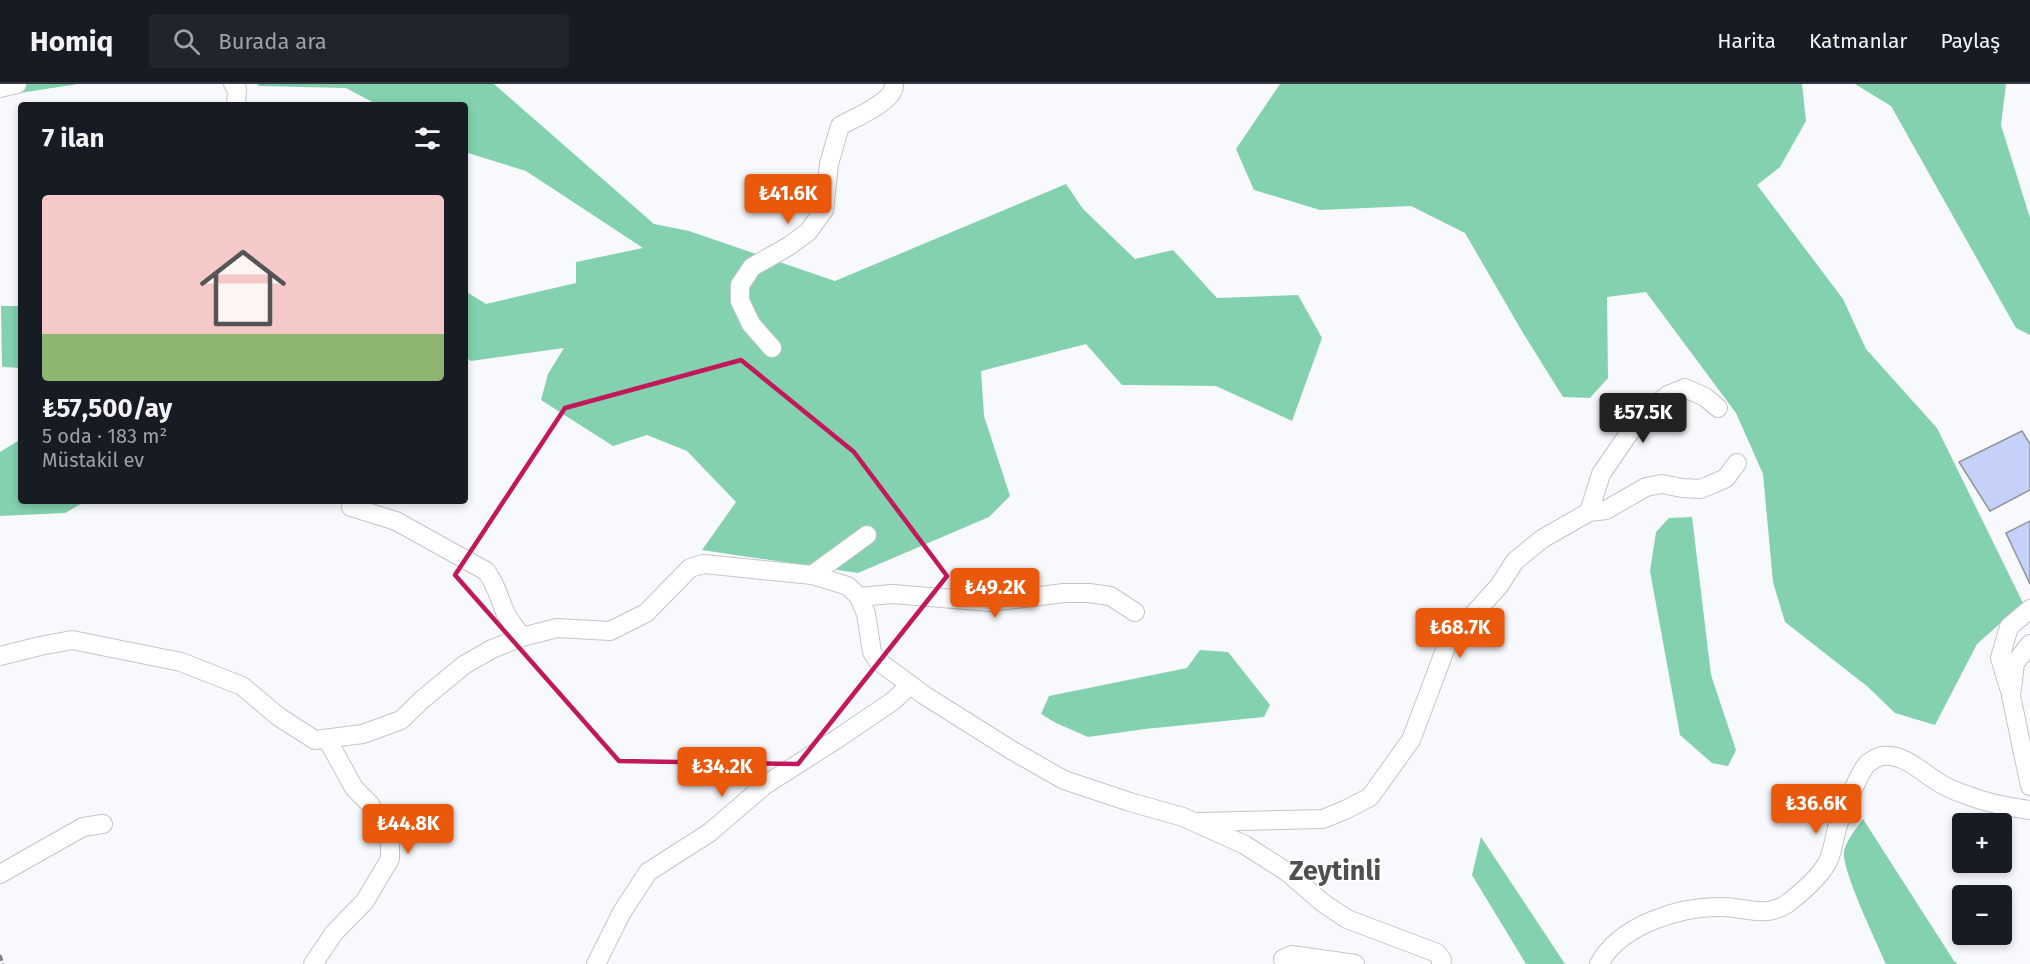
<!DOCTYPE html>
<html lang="tr">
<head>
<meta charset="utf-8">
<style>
  body { margin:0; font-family:"Fira Sans",sans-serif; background:#20242c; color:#f1f3f6; height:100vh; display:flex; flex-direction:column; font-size:22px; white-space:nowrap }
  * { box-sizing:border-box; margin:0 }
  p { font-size:20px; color:#9ea1a6 }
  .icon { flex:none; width:33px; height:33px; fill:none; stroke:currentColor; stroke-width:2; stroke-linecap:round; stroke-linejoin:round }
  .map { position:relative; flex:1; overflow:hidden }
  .sheet { position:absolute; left:18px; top:18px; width:450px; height:402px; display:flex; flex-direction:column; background:#171b24; border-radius:6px; box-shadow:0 3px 9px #0003 }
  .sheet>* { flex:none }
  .buttons { position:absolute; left:1952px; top:729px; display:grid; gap:12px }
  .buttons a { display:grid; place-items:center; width:60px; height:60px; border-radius:6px; background:#171b24; box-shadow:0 3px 9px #0003; font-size:30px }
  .price { position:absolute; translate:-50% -51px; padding:0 14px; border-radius:6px; background:#ea580c; color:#fff; font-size:20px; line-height:39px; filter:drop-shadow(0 2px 3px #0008) }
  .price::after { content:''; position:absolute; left:50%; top:36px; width:18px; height:14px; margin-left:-9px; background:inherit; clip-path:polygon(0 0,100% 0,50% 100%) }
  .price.on { background:#222; color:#fff }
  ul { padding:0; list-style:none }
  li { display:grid; align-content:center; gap:12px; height:318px; padding:0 24px }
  li span { display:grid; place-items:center; height:186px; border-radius:6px; color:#555 }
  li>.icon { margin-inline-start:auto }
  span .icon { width:108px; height:108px; fill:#fffc; stroke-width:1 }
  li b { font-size:26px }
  h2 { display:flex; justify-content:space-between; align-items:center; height:72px; padding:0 24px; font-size:26px }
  header { display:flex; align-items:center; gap:36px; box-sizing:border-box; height:84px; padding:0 30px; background:#171b24; border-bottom:2px solid #363941 }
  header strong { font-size:28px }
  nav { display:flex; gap:33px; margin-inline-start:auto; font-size:21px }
  .search { width:420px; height:54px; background:#20242c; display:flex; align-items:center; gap:15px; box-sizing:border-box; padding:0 21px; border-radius:6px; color:#9ea1a6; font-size:22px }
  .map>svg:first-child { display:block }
  .forest { fill:#83d1af }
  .building { fill:#c5d1f8; stroke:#929396; stroke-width:1.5 }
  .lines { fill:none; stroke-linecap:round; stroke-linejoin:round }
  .minor-casing { stroke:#c4c5c8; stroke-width:20 }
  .path { stroke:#7e7f81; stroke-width:3; stroke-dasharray:6 3; stroke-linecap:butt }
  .minor { stroke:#fff; stroke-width:18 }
  .marked { fill:none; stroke:#c2185b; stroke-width:4.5; stroke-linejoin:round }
  .labels { text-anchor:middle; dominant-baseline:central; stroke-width:4.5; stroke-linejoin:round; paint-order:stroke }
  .district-label { font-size:27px; font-weight:bold; fill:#4e4f51; stroke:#fff }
</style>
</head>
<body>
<header>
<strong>Homiq</strong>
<div class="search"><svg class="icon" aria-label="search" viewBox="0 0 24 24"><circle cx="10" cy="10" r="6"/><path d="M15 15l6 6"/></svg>Burada ara</div>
<nav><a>Harita</a><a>Katmanlar</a><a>Paylaş</a></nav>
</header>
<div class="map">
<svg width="2030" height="880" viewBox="0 0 2030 880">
  <rect width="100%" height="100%" fill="#f8f9fc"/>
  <!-- forest -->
  <g class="forest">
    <polygon points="0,0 78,0 0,12"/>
    <polygon points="257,0 494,0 654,140 689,147 835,197 1066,100 1083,125 1135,175 1173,166 1217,214 1298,211 1322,254 1292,337 1216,302 1122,301 1086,260 981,287 984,332 1010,412 989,433 858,489 702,466 736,418 687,367 647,351 613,362 541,316 548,290 564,264 471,277 465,273 465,207 486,220 576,199 576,178 643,164 526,87 465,68 465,21 378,21 346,4 259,2"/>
    <polygon points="1280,0 1802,0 1806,37 1780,83 1757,101 1843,215 1866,265 1937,344 2023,519 1977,560 1935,641 1895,629 1868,603 1785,538 1773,498 1763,390 1736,329 1646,208 1607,213 1608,294 1590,314 1563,313 1523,249 1465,149 1411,122 1320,126 1254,106 1236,65"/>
    <polygon points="1855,0 2006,0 2001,41 2030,134 2030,251 2016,244 1891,22"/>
    <polygon points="1,222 21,222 21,284 2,283"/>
    <polygon points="21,355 21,417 86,417 65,429 0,432 0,368"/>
    <polygon points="1692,433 1711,591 1736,666 1728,682 1712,679 1680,651 1650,487 1656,448 1669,434"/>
    <polygon points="1200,566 1228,568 1270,621 1264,633 1145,645 1088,653 1056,639 1041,630 1049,612 1187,584"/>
    <path d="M1863,735L1954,877L1958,880H1886C1877,859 1841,785 1844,767C1847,755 1856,745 1863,735Z"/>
    <polygon points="1481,753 1565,880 1526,880 1472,791"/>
  </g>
  <!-- building -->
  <g class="building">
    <polygon points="2022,347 2030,360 2030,406 1990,427 1959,378"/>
    <polygon points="2030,437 2030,500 2006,449"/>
  </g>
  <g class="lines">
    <defs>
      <g id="minor">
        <polyline points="233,0 237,5 236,21"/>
        <polyline points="0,4 17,0"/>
        <path d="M772,264L751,240L740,217V201L752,183L789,162L808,148L824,126L829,80L840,42C854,34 895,18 894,0"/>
        <path d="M351,423L396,437L486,487C496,500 499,513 505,528C509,537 517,545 522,553"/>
        <polyline points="1589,428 1601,390 1640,333 1668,311 1685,304 1705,313 1718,324"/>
        <polyline points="812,491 867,451"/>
        <polyline points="859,513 892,510 991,518 1064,509 1089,509 1110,512 1135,528"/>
        <polyline points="2030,560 2015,579 2011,612 2030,702"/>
        <polyline points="0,572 40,562 72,556 181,578 242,602 279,633 315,656 363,650 401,636 424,614 464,581 492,565 522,553 557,544 610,547 646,529 690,484 704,480 812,491 848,502 859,513 866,530 872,568 878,577 924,611 1013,667 1064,696 1130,718 1183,733 1245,761 1287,788 1323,819 1347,835 1437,869 1442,876 1441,880"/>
        <polyline points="2009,604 2000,574 2009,543 2030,525"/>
        <polyline points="1199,738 1323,735 1345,726 1370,713 1411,656 1448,558 1499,502 1515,477 1542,455 1589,428 1606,426 1646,403 1662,400 1682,404 1700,405 1708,402 1726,394 1737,379"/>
        <polyline points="0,790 83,743 103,740"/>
        <polyline points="313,880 334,849 365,817 390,775 390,759 370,720 354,704 327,655"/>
        <polyline points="596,880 622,828 648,788 709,749 765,701 837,655 893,617 910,601"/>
        <polyline points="1285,880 1283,875 1292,871 1355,880"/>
        <path d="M1599,880C1620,841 1680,822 1722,823C1745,823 1765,835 1788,819C1801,809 1817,795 1826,781C1833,770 1834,753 1838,741C1841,731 1861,686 1867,680C1871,677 1878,672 1883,672C1904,670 1919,686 1935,696C1944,702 1954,707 1964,710C1986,719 2007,723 2030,726"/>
      </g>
    </defs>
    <!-- minor casing -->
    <use href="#minor" class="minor-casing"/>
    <!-- path -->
    <polyline class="path" points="0,871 3,880"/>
    <!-- minor -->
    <use href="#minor" class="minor"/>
  </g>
  <!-- marked area -->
  <path class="marked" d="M741,276L854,368L947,492L798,680L619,677L455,491L565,324Z"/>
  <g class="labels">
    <!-- district labels -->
    <g class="district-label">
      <text x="1335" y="787">Zeytinli</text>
    </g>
  </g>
</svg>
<div class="buttons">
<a>+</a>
<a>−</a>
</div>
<b class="price" style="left:788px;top:141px">₺41.6K</b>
<b class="price on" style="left:1643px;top:360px">₺57.5K</b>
<b class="price" style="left:995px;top:535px">₺49.2K</b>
<b class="price" style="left:1460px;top:575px">₺68.7K</b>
<b class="price" style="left:722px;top:714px">₺34.2K</b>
<b class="price" style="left:1816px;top:751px">₺36.6K</b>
<b class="price" style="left:408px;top:771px">₺44.8K</b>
<section class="sheet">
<h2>7 ilan<svg class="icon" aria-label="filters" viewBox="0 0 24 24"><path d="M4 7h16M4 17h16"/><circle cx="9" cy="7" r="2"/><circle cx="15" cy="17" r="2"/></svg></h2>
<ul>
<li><span style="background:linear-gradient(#f6c9c9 75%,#8fb573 0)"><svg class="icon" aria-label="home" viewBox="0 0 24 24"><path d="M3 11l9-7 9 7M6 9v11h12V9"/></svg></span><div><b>₺57,500/ay</b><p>5 oda · 183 m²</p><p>Müstakil ev</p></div></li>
</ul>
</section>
</div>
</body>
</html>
